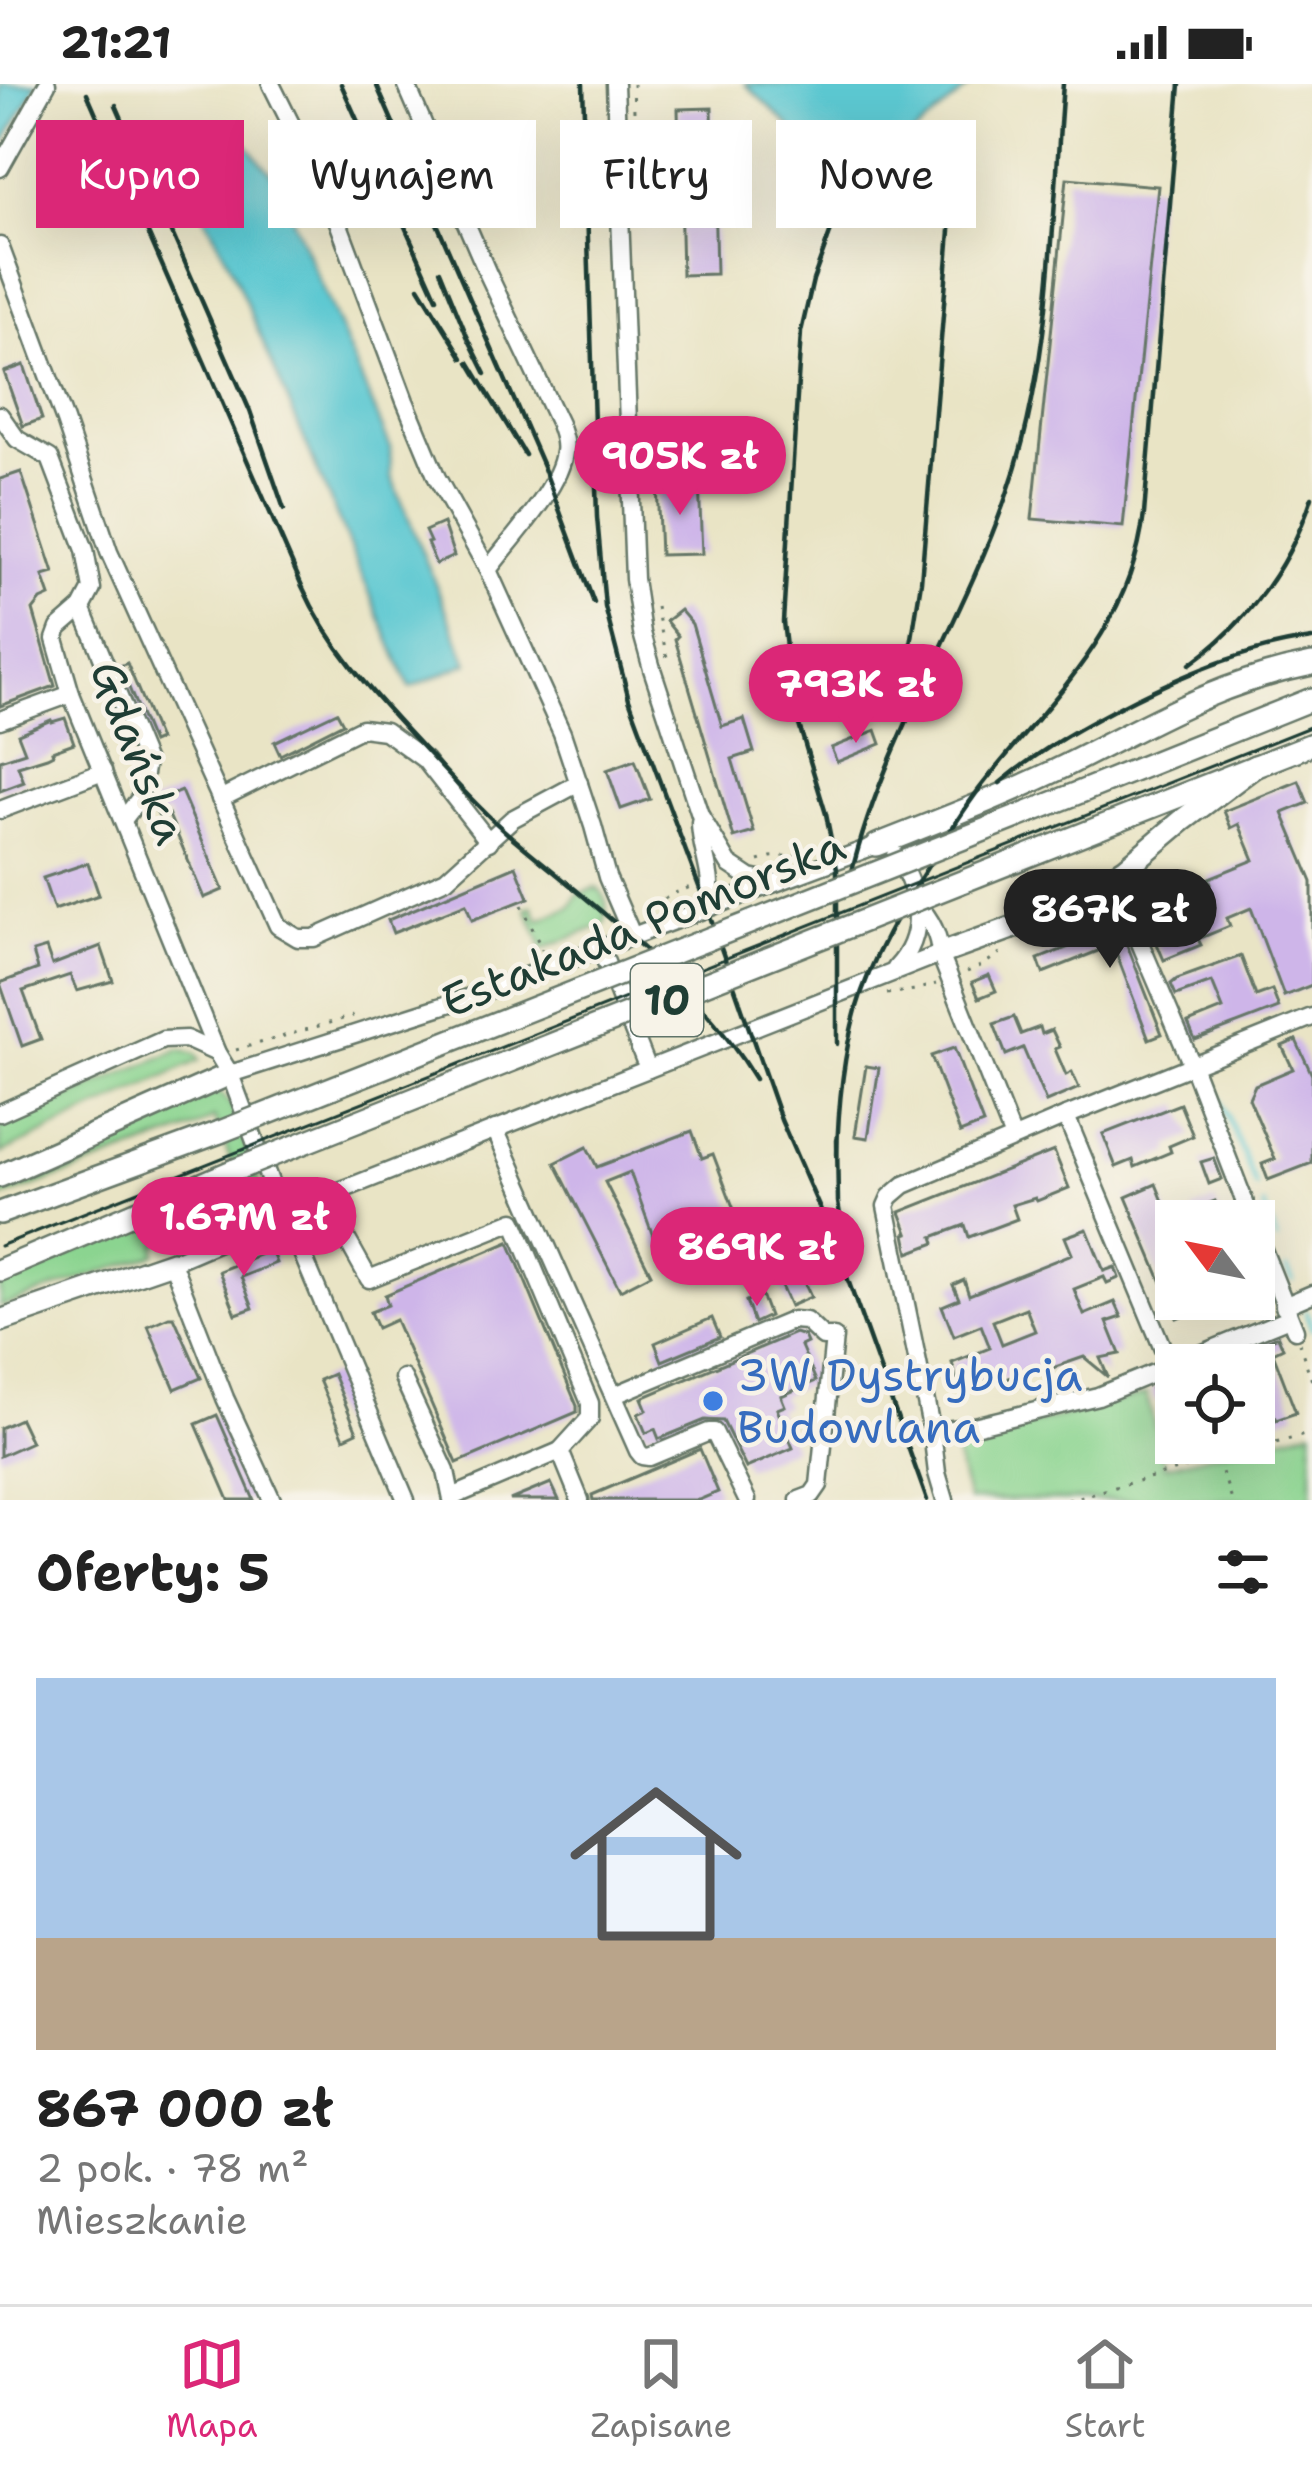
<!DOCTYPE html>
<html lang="pl">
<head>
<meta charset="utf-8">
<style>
  body { margin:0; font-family:"Shantell Sans",sans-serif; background:#f2f2f2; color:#222; height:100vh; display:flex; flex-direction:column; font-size:45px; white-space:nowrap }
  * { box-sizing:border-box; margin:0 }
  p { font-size:39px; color:#767676 }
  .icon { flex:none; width:66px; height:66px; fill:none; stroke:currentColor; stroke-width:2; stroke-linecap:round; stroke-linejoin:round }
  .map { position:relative; height:1416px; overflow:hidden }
  .panel { display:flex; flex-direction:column; background:#fff; flex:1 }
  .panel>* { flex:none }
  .guide { position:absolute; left:36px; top:36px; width:1242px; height:108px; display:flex; gap:24px }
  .needle { width:78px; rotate:302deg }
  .controls { position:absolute; left:1155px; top:1116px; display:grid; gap:24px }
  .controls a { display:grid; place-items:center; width:120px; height:120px; border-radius:0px; background:#fff; box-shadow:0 12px 48px #0002; font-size:60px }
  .price { position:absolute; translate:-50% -102px; padding:0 27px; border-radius:42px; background:#db2777; color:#fff; font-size:39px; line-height:78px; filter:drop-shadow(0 3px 6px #0008) }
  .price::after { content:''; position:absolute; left:50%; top:72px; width:36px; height:27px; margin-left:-18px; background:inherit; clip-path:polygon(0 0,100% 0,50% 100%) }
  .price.selected { background:#222; color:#fff }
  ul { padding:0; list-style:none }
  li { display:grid; align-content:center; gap:24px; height:636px; padding:0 36px }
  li+li { border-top:3px solid #e0e0e0 }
  li span { display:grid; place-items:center; height:372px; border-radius:0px; color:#555 }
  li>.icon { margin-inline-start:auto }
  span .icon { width:216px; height:216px; fill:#fffc; stroke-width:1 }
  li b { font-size:51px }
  h2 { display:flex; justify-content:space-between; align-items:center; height:144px; padding:0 36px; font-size:51px }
  .pill { padding:0 42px; border-radius:0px; background:#fff; box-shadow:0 12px 48px #0002; font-size:42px; line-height:108px }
  .pill.selected { background:#db2777; color:#fff }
  .status { display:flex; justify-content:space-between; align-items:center; height:84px; padding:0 60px; background:#fff; direction:ltr }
  .status svg { height:33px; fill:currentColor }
  .tabs { display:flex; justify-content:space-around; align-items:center; height:168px; border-top:3px solid #e0e0e0; background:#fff; font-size:33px; color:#767676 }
  .tabs a { display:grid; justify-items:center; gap:6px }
  .tabs .selected { color:#db2777 }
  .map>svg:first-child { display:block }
  .green { fill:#8bd490; stroke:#558862; stroke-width:3 }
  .water { fill:#5bc8d1; stroke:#3d8282; stroke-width:3 }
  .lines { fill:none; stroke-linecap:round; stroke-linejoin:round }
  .stream { stroke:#5bc8d1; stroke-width:4.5 }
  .building { fill:#ceb5e9; fill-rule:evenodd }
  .minor-casing { stroke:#667767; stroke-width:21 }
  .major-casing { stroke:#667767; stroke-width:26 }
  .path { stroke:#667767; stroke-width:3; stroke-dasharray:3 9; stroke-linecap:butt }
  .minor { stroke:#fff; stroke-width:16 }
  .major { stroke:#fff; stroke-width:21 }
  .tram { stroke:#1f3d34; stroke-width:3 }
  .rail { stroke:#1f3d34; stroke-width:4.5 }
  .major-bridge-casing { stroke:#667767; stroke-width:26; stroke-linecap:butt }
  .major-bridge { stroke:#fff; stroke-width:21 }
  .shop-dot { fill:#3f7fe0; stroke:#f7f3e8; stroke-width:4.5 }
  .labels { text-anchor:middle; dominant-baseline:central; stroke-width:9; stroke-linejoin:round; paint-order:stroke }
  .shield { fill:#f7f3e8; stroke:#60746a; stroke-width:3 }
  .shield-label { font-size:42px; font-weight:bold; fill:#1f3d34 }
  .street-label { font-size:45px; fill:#1f3d34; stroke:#f7f3e8 }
  .shop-label { font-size:45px; fill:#366cbe; stroke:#f7f3e8; text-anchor:start }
</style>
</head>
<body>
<div class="status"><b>21:21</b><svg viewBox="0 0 49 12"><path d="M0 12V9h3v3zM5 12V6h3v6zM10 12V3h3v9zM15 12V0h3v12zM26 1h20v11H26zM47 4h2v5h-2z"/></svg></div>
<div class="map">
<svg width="1312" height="1416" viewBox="0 0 1312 1416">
  <rect width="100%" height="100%" fill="#f7f3e8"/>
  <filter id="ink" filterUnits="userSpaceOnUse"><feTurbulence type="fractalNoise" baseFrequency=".00833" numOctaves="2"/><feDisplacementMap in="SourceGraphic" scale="24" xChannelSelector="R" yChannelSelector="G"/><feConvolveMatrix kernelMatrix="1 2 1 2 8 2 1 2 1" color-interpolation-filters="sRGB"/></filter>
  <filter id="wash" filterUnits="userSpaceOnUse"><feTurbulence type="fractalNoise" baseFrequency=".004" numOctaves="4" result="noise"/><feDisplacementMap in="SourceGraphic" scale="48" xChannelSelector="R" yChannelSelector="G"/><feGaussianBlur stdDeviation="2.7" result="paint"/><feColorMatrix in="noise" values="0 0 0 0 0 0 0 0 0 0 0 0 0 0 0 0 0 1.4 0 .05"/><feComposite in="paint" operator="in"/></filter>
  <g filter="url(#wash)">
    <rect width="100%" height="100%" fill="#e9e4c5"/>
    <!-- green -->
    <g class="green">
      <path d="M596,804C610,811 606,827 605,840L543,865L527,824L533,822L539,836L571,823L577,811Z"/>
      <polygon points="180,965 196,970 200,976 0,1070 0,1042"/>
      <polygon points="214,1007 223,1011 232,1022 258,1094 258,1108 250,1120 159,1158 156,1163 156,1170 0,1223 0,1199 219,1105 240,1100 214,1034 195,1044 0,1114 0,1102"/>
      <polygon points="127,1096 0,1149 0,1141"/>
      <polygon points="1146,1310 1165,1382 1312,1345 1312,1416 968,1416 953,1361"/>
    </g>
    <!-- water -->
    <g class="water">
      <polygon points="0,0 37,0 0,66"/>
      <polygon points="745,0 973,0 853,102"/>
      <polygon points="238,50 275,94 390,362 391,392 468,579 410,604 227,174 200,123 164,73 164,59"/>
    </g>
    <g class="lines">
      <!-- stream -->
      <g class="stream">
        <polyline points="1208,992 1212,994 1256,1102"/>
        <polyline points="1264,1122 1277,1156"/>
        <polyline points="1287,1185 1293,1196"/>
        <polyline points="1306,1228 1312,1245"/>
      </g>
    </g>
    <g id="blocks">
      <!-- building -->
      <g class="building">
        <polygon points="712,24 716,190 682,191 678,25"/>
        <polygon points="1067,94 1158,102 1123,443 1032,435"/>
        <polygon points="24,281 42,335 23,342 4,288"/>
        <polygon points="21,388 54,489 43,492 50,512 41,516 33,526 55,602 0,622 0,395"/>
        <polygon points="699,397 702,470 660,471 657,399"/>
        <polygon points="443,439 454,472 436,480 427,459 430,458 425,447"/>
        <polygon points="680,526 692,540 722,642 744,635 754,668 732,675 754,748 734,754 675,555 678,552 666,537"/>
        <polygon points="127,579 159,656 152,659 120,582"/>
        <polygon points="337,628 343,639 280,671 274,658"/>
        <polygon points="65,634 74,659 52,667 53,670 47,673 18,682 24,698 0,707 0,676 25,668 18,650 51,636 52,638"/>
        <polygon points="876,646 881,660 837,678 831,664"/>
        <polygon points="635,676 650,715 621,725 607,686"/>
        <polygon points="1299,697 1308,719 1283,729 1312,798 1312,901 1284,912 1251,824 1227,834 1230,842 1198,855 1201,861 1164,876 1143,827 1211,799 1209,794 1254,776 1239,740 1231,744 1224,727"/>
        <polygon points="181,707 223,806 204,814 168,729 159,733 152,719"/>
        <polygon points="88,779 99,811 54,826 43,794"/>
        <polygon points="516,782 529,814 472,836 466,820 393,849 388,836"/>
        <polygon points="1120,843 1162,950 1149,955 1113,861 1043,889 1038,875"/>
        <polygon points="101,862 113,897 77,907 70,891 23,907 41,955 22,962 0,899 38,885 33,868 46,864 52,881"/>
        <polygon points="1241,872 1256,912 1272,906 1279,924 1195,956 1188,939 1223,925 1212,898 1176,911 1171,900 1177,895"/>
        <polygon points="989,891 996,907 979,914 972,898"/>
        <polygon points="1014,933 1021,950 1040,943 1042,950 1052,946 1060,963 1055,965 1066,991 1072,988 1079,1004 1046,1018 1023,964 1006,971 994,940"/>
        <polygon points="1296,956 1312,991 1312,1079 1268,1096 1262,1080 1275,1075 1249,1014 1255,1001 1293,985 1282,962"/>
        <polygon points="954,964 983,1040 960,1049 931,972"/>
        <polygon points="866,982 879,984 868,1054 855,1052"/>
        <polygon points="1180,1020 1193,1052 1169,1062 1171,1068 1135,1083 1133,1076 1116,1083 1103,1050"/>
        <polygon points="692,1047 702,1074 713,1070 738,1136 658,1166 630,1088 605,1098 651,1190 620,1206 555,1079 587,1063 597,1083"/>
        <polygon points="1054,1067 1069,1104 1037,1117 1035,1114 1012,1121 1017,1135 969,1153 965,1141 933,1153 935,1159 909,1169 905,1150 908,1149 900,1128"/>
        <polygon points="1214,1074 1222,1095 1209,1100 1201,1078"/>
        <polygon points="1156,1100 1176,1149 1176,1215 1221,1215 1177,1234 1126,1113"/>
        <polygon points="1215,1117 1223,1137 1197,1137 1192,1126"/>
        <path d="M1087,1145L1104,1187L1115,1183L1119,1194L1107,1199L1104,1193L1074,1205L1084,1231L1115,1218L1122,1233L1107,1238L1120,1270L1100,1274L1108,1293L1084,1273L1038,1289L1036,1283L1004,1296L1002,1291L960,1307L952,1279L990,1264L981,1241L954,1252L942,1222L959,1215L953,1201L964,1196L969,1211L1072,1170L1065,1153ZM1026,1224L1035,1247L1002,1260L993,1237Z"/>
        <polygon points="509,1158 577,1322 577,1328 457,1379 395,1236 377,1244 370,1228 388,1221 385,1211"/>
        <polygon points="271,1166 276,1179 241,1193 253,1224 236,1230 219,1187"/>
        <polygon points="791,1170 811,1213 790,1222 770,1178"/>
        <polygon points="761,1211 769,1232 754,1239 746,1217"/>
        <polygon points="169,1233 174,1233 201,1294 175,1305 148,1242"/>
        <polygon points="712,1234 720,1253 662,1277 655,1259"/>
        <polygon points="795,1249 804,1252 807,1259 801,1262 816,1297 781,1312 785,1322 777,1325 793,1364 746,1384 723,1337 705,1336 659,1355 655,1345 646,1349 638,1330 647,1326 642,1314"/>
        <polygon points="1278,1252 1283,1264 1273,1269 1296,1329 1276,1336 1273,1330 1267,1333 1255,1302 1272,1295 1262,1273 1242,1281 1209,1281"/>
        <polygon points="333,1290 357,1348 344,1354 319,1296"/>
        <polygon points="1176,1298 1176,1311 1155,1317 1151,1305"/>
        <polygon points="217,1331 254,1416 229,1416 196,1340"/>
        <polygon points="20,1335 31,1358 0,1372 0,1344"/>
        <polygon points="700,1365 718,1408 699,1416 593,1416 592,1411"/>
        <polygon points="551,1399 559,1416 510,1416"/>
      </g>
    </g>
  </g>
  <g filter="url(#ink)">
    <use href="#blocks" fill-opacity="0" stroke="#667767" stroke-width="3"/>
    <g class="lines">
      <defs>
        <g id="minor">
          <polyline points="271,0 332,122 405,317 437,394 488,486 562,649 593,742 607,793 632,851"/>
          <path d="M406,0L488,190L559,340C562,350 566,358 564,368C560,404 510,456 488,486"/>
          <polyline points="615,0 634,495 642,549 652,585 700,731 729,780 750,794 773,799"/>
          <polyline points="0,84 47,0"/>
          <polyline points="0,162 65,337 109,468 278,842 298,854 314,854 446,795 512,735 579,699"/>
          <polyline points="0,331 17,355 50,374 85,466 92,505 82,524 59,544 55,555 71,610 217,969 230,990 282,1130 291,1143 406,1416"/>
          <polyline points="82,524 146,678 140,714 123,736"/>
          <polyline points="0,636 71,610"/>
          <polyline points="220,715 362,644 385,647 425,676 489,758"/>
          <polyline points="0,726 103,687"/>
          <path d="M700,738C700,768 717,794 707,824"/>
          <path d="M917,820C930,834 939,850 940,870L1013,1054"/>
          <polyline points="1129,833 1192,981 1252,1137"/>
          <polyline points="600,863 648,985"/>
          <path d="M896,884C928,850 919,808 896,771"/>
          <polyline points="230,990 467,914 877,761"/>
          <polyline points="0,1029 163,956 186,955 217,969"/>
          <polyline points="1066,1032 1170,1282"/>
          <polyline points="495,1045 638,1367 642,1372 649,1373 709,1348 714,1348 747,1416"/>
          <polyline points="329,1111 345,1152 369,1195 514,1137 590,1319 590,1334 560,1367"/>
          <polyline points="1254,1143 1295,1246"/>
          <polyline points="1284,1222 1312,1210"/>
          <polyline points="403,1294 446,1387 452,1416"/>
          <polyline points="615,1311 793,1236 806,1237 823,1253 834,1253 819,1401 812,1411 799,1416"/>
          <polyline points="932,1348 974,1342 1098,1312 1289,1234"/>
          <polyline points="452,1413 560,1367 580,1416"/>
          <polyline points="272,1416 225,1314 172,1178 329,1111 940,870"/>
          <polyline points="945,1416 937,1389 932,1348 886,1122 890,1113 904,1101 1066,1032 1312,933"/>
        </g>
        <g id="major">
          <polyline points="1083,707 1312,615"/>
          <polyline points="1098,744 1312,660"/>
          <path d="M877,761C940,736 1004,712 1065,682C1152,639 1214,599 1312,580"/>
          <polyline points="940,870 1034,836 1086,810 1126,784 1183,736 1255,682"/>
          <polyline points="0,1092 230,990"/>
          <polyline points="0,1129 220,1048"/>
          <polyline points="0,1186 235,1086"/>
          <polyline points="0,1237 172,1178"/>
        </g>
      </defs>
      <!-- minor casing -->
      <use href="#minor" class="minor-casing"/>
      <!-- major casing -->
      <use href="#major" class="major-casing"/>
      <!-- path -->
      <g class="path">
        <polyline points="633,0 638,136"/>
        <polyline points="656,523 668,578"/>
        <polyline points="759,777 771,773 802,771"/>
        <polyline points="522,821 542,866"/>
        <polyline points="645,829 670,811 693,802"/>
        <polyline points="967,888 983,881 1000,869"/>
        <polyline points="887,910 915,906 936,900"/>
        <polyline points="236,966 353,932"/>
        <polyline points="1299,1259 1312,1297"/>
        <polyline points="1218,1377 1232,1416"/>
        <polyline points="1068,1416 1312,1349"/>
      </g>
      <!-- minor -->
      <use href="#minor" class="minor"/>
      <!-- major -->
      <use href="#major" class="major"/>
      <!-- tram -->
      <polyline class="tram" points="0,1162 1312,642"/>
      <!-- rail -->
      <g class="rail">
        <polyline points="341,0 437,214"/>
        <polyline points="376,0 543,382 594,519"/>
        <polyline points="583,0 597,433 605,523 629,615 707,824 781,1036 834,1157 927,1416"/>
        <path d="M87,9L302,502C332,569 380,617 429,670C454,697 479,725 507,749C597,825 692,892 755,995"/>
        <polyline points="116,21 250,327 284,425"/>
        <polyline points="833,141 813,196 801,248 783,538 793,621 826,730 837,785 837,960"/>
        <polyline points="440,186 467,252 486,290"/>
        <polyline points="419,203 463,274"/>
        <polyline points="469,278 525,371"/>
        <path d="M1190,580C1248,538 1290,481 1312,413"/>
        <polyline points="900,629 921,498 954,98"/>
        <path d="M1000,699C1042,664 1086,640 1135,615C1192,587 1248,564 1312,555"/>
        <path d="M847,809C876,669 959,547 1006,413C1052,282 1052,137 1063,0"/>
        <polyline points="837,1056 838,1118 844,1157"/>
        <path d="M837,1073C838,1025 843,973 856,926C871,873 901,825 930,779C948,750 966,721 987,695C1056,609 1130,546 1144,430L1180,0"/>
      </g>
      <defs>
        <g id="major-bridge">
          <polyline points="220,1048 1083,707"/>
          <polyline points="235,1086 1098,744"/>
        </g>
      </defs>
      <!-- major-bridge casing -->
      <use href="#major-bridge" class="major-bridge-casing"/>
      <!-- major-bridge -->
      <use href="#major-bridge" class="major-bridge"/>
    </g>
  </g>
  <!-- markers -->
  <circle class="shop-dot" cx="713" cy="1317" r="12"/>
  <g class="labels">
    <!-- shield labels -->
    <rect class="shield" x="631" y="880" width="72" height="72" rx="9"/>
    <g class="shield-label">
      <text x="667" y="916">10</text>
    </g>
    <!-- street labels -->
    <g class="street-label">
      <text transform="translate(139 668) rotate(69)">Gdańska</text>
      <text transform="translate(643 839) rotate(-22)">Estakada Pomorska</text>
    </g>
    <!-- shop labels -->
    <g class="shop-label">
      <text x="737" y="1291">3W Dystrybucja<tspan x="737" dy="52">Budowlana</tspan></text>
    </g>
  </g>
</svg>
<div class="controls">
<a><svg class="needle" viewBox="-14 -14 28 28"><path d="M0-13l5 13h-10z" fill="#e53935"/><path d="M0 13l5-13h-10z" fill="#767676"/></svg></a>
<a><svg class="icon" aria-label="locate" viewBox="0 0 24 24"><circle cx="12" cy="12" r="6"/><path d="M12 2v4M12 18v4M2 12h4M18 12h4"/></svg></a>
</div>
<b class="price" style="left:680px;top:434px">905K zł</b>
<b class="price" style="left:856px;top:662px">793K zł</b>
<b class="price selected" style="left:1110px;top:887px">867K zł</b>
<b class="price" style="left:244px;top:1195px">1.67M zł</b>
<b class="price" style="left:757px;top:1225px">869K zł</b>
<div class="guide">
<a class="pill selected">Kupno</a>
<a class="pill">Wynajem</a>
<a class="pill">Filtry</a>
<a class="pill">Nowe</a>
</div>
</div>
<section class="panel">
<h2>Oferty: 5<svg class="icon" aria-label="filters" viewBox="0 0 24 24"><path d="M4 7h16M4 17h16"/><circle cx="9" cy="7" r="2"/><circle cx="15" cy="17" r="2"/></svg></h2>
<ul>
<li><span style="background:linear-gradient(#a9c7e8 70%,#b9a48a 0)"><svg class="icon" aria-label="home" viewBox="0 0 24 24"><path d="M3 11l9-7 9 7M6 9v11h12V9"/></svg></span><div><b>867 000 zł</b><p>2 pok. · 78 m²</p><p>Mieszkanie</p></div></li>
</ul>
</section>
<nav class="tabs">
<a class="selected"><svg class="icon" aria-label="map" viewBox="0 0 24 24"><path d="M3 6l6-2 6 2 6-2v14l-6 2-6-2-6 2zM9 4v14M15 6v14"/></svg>Mapa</a>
<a><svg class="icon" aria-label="saved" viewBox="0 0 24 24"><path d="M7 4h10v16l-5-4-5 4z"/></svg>Zapisane</a>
<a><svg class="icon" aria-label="home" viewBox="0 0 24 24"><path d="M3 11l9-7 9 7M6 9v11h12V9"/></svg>Start</a>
</nav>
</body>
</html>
